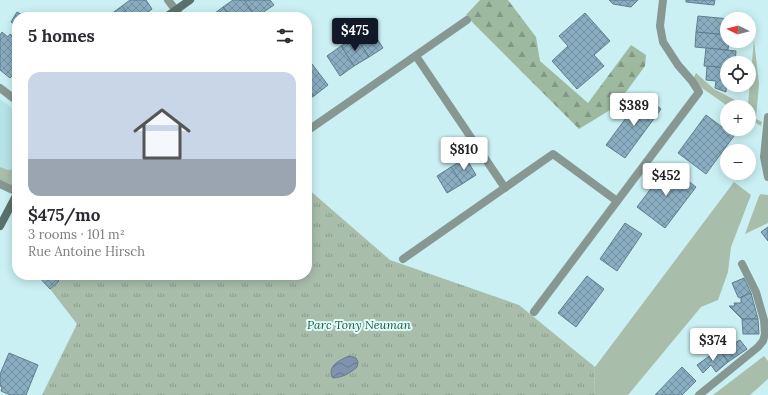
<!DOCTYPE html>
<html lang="en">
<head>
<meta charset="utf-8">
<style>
  body { margin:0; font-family:Lora,serif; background:#f7f7f7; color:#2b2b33; height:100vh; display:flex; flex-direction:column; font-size:15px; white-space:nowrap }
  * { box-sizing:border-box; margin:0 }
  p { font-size:13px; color:#7c7c81 }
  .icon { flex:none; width:22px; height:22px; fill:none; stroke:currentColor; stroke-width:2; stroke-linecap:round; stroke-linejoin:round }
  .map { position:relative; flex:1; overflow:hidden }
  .panel { position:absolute; left:12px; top:12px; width:300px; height:268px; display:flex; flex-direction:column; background:#fff; border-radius:16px; box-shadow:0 2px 10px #0003 }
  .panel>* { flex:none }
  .needle { width:26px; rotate:276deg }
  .fabs { position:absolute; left:720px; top:12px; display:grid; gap:8px }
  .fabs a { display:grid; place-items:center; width:36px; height:36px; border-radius:50%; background:#fff; box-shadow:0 2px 10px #0003; font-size:20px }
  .price { position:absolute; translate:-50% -34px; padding:0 9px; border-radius:4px; background:#fff; color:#222; font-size:13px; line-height:26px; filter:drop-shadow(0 1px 2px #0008) }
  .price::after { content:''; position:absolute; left:50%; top:24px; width:12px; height:9px; margin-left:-6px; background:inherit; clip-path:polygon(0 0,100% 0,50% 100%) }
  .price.selected { background:#111827; color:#fff }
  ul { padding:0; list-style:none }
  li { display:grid; align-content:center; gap:8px; height:212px; padding:0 16px }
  li span { display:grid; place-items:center; height:124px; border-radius:12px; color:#555 }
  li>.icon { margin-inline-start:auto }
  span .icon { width:72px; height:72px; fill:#fffc; stroke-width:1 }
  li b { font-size:17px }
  h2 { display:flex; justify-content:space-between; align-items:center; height:48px; padding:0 16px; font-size:17px }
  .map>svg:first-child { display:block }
  .built { fill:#b5e3e7 }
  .green { fill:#a8beab }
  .forest { fill:url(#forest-firs) }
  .park { fill:url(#park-tufts) }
  .water { fill:url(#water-waves); stroke:#68798d }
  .building { fill:url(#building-cross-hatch); stroke:#617d8c }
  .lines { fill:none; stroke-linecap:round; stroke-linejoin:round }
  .lane { stroke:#879893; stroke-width:8 }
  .street { stroke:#879893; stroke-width:8 }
  .secondary { stroke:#58726b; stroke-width:8 }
  .labels { text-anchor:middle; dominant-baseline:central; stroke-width:4; stroke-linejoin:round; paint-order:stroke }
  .park-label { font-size:12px; font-style:italic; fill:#295632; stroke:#defcfe }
</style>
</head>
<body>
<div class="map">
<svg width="768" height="395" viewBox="0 0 768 395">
  <defs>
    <pattern id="forest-firs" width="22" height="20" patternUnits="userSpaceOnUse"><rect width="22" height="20" fill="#9dbaa0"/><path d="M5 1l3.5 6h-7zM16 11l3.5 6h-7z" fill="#819984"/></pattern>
    <pattern id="park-tufts" width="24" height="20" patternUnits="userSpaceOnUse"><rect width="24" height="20" fill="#a8beab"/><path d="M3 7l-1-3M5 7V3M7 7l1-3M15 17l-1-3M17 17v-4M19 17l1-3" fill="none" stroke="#899c8d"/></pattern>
    <pattern id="water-waves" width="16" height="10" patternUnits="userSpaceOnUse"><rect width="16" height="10" fill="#7f92ae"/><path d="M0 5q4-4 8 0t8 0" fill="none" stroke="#69798f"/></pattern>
    <pattern id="building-cross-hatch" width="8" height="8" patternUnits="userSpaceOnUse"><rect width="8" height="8" fill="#8aaec1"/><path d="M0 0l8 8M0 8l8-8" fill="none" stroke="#718f9e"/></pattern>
  </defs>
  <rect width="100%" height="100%" fill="#caf0f3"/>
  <!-- built -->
  <polygon class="built" points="0,99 17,112 17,169 14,170 8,170 0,167"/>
  <!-- green -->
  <g class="green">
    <polygon points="754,40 759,84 756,119 762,122 761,126 749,119 749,107 729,107 692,81 696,73 714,89 735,100 748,104"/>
    <polygon points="0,167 8,170 17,169 17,177 10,189 0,184"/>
    <polygon points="734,182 751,195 731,247 728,272 718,300 701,307 628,395 594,395 595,367"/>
    <polygon points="761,194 768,195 768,223 745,234 759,196"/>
    <polygon points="764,356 768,361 768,379 750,395 713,395"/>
  </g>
  <!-- forest -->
  <polygon class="forest" points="480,0 508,0 536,37 540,61 588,103 631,45 646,55 645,66 615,107 579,129 474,24 466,15"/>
  <!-- park -->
  <polygon class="park" points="307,188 390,260 519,305 595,367 594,395 42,395 77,324 50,289 65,275 307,275"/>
  <!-- water -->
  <path class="water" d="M349,356L356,358L358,362L357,367C349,374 343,377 333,378C326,366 340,360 349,356Z"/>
  <!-- building -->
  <g class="building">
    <polygon points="130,0 146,0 152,9 142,17 130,17 122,6"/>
    <polygon points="233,0 244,0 256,17 230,17 223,7"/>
    <polygon points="244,0 270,0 274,5 256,17"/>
    <polygon points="609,0 638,0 631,7 613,4"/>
    <polygon points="686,0 715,0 714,5 686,2"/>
    <polygon points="122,6 130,17 107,17"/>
    <polygon points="223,7 230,17 209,17 215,13"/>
    <polygon points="17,12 26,17 17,17 17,26 11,22"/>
    <polygon points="585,13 610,41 594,55 604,66 577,89 552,61 568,46 559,36"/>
    <polygon points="698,16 730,19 727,19 727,35 696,32"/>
    <polygon points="370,27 383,48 369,57 356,37"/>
    <polygon points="2,32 8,37 10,34 17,40 17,70 10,78 0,70 0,35"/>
    <polygon points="696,32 727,35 727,41 729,41 728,50 695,47"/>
    <polygon points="356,37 369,57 354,66 341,46"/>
    <polygon points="341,46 354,66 340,76 327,56"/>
    <polygon points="706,48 736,51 735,63 727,63 727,68 704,66"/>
    <polygon points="312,64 328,85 314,96 307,87 307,68"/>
    <polygon points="707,66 727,68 726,92 715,88 716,81 706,80"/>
    <polygon points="307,87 314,96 307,100"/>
    <polygon points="643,95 661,109 625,158 606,145"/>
    <polygon points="706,115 734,136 706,174 678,153"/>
    <polygon points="466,158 476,175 462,184 451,167"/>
    <polygon points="668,166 696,187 665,228 637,207"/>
    <polygon points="451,167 462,184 447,193 437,176"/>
    <polygon points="625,223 642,234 617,271 600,259"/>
    <polygon points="768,227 768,241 761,232"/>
    <polygon points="37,275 53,275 59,281 50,289"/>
    <polygon points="587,276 604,289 576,327 558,313"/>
    <polygon points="744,278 751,293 740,298 738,297 732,283"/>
    <polygon points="751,293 758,319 742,319 729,306 735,306 734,303 741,303 741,297"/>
    <polygon points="742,319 758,319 759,334 743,334"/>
    <polygon points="740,340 747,349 728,362 719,349 730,341 733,344"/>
    <polygon points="719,349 728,362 716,372 711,365 703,373 697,365"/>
    <polygon points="9,353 38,365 26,395 10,395 1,391 2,387 0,386 0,374"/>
    <polygon points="682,367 696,381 682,395 655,395"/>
  </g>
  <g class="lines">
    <!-- lane -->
    <polyline class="lane" points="0,184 17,192"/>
    <!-- street -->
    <g class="street">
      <polyline points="168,0 181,17"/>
      <polyline points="416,56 505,188"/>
      <polyline points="0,88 17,101"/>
      <polyline points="768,117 764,157 768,177"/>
      <polyline points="307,131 467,20"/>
      <polyline points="403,259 553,154 617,201"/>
      <polyline points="534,312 699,92 692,81 678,65 663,42 660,26 663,0"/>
      <polyline points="699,395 758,347 763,341 765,334 764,320 756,292 742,264"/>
    </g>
    <!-- secondary -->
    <g class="secondary">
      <polyline points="166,17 190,0"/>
      <polyline points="0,226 17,194"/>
    </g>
  </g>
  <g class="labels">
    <!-- park labels -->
    <g class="park-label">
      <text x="359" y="324">Parc Tony Neuman</text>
    </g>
  </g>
</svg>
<div class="fabs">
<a><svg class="needle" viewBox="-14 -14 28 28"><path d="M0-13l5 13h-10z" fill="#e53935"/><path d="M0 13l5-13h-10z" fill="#7c7c81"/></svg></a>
<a><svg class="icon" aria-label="locate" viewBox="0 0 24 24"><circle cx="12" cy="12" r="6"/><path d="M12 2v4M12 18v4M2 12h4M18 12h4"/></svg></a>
<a>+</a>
<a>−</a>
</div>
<b class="price selected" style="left:355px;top:52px">$475</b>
<b class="price" style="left:634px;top:127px">$389</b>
<b class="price" style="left:464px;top:171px">$810</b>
<b class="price" style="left:666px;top:197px">$452</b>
<b class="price" style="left:713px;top:362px">$374</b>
<section class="panel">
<h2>5 homes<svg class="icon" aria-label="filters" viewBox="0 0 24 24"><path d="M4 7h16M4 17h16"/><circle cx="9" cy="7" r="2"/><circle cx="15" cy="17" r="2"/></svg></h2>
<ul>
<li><span style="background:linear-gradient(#c9d6e8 70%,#9aa5b1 0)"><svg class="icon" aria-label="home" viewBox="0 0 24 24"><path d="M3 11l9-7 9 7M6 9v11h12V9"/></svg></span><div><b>$475/mo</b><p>3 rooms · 101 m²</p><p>Rue Antoine Hirsch</p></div></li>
</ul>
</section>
</div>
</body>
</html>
